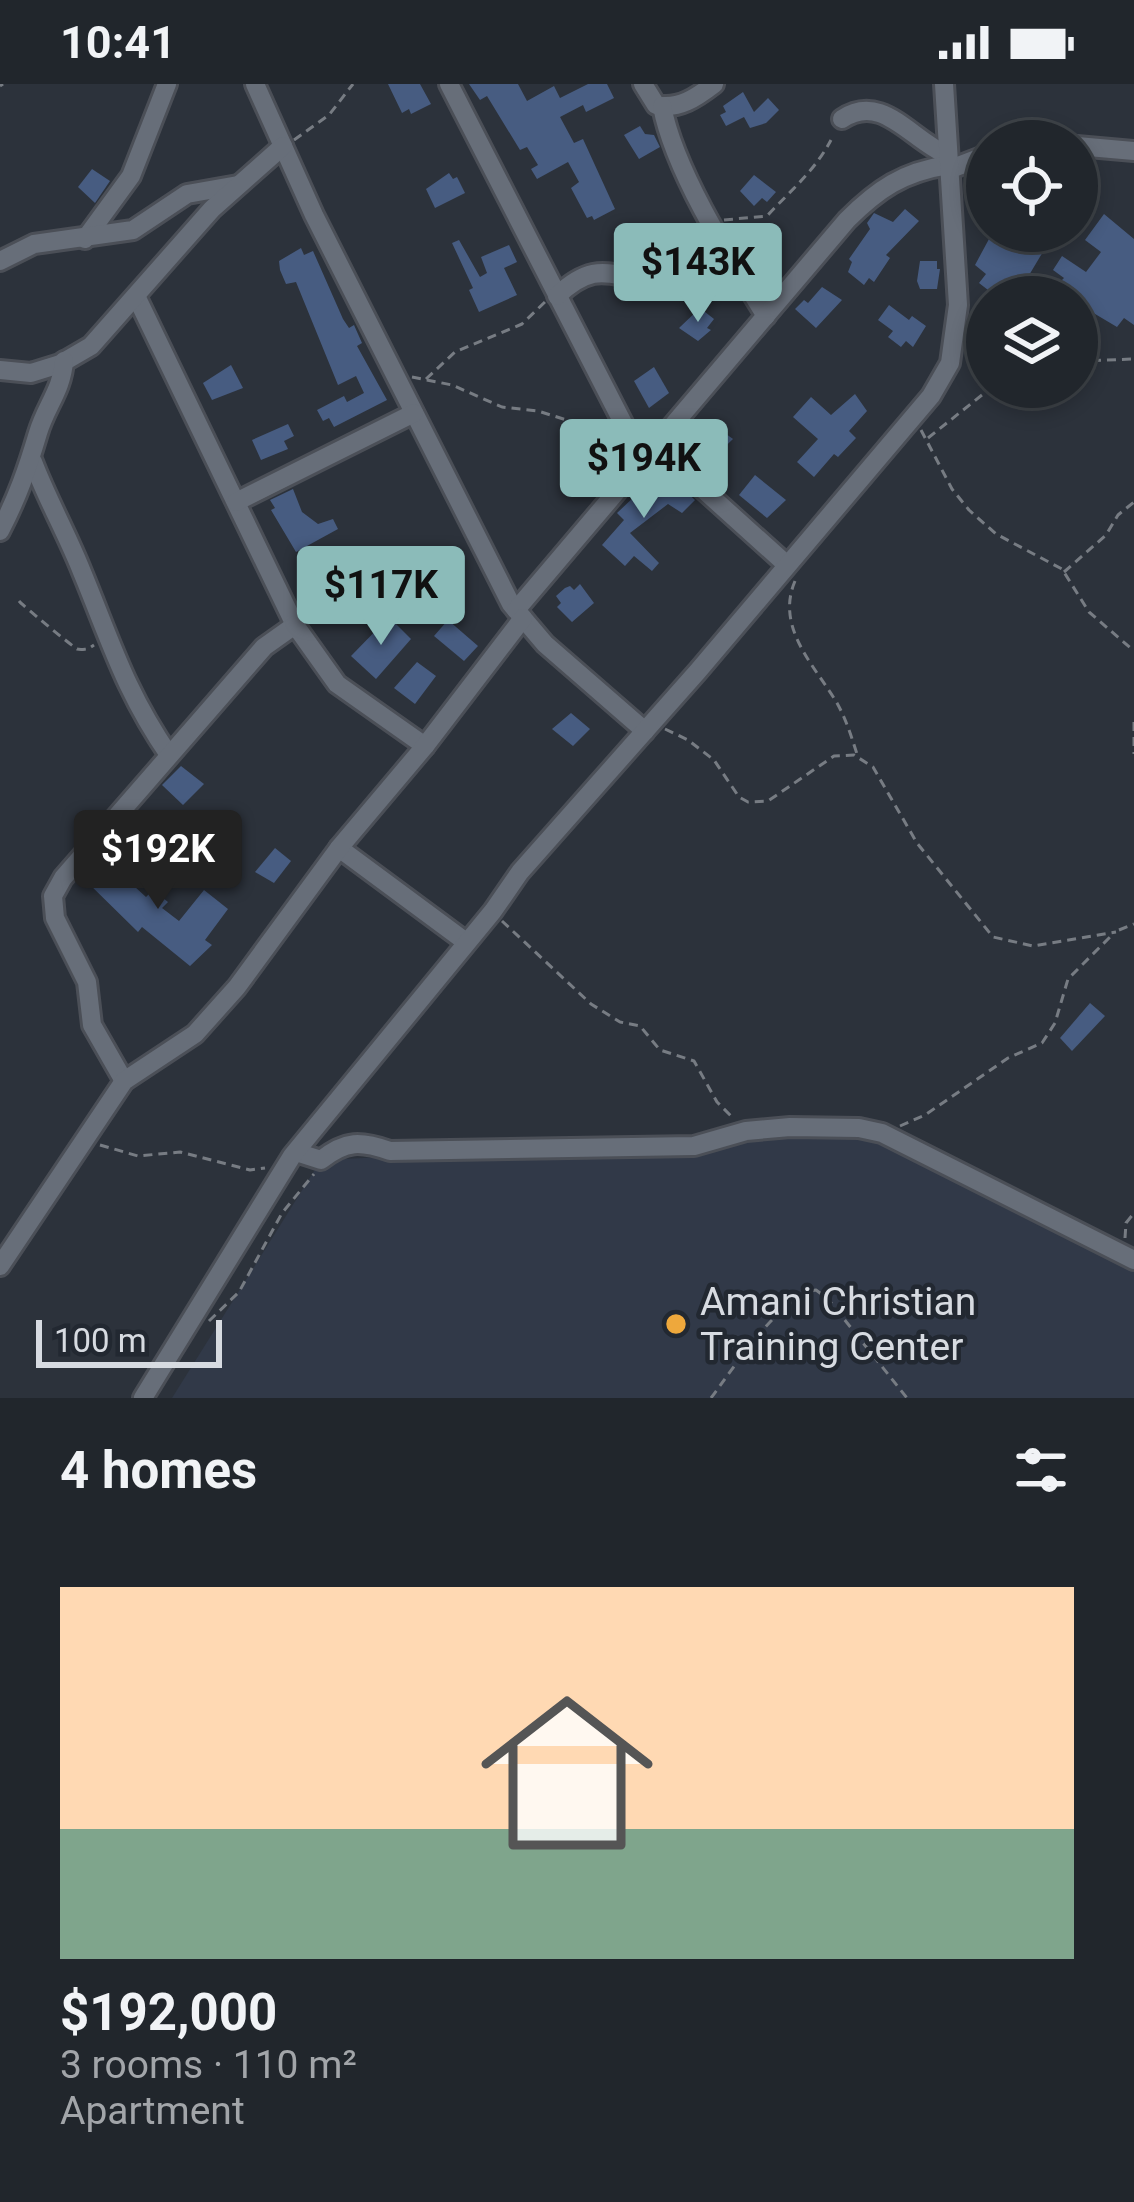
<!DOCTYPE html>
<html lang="en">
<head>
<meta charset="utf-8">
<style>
  body { margin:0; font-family:Roboto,sans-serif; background:#292e34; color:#f1f3f6; height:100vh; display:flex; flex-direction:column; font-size:45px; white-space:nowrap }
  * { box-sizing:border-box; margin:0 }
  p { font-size:39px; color:#a2a5a9 }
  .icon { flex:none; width:66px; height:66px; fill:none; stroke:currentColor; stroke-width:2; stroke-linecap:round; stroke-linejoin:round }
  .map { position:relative; height:1314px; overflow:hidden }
  .sheet { display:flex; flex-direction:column; background:#21262c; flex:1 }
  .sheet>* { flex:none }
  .fabs { position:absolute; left:966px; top:36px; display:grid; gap:24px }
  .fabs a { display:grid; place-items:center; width:132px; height:132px; border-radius:50%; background:#21262c; box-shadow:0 6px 18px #0003,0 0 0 3px #3e4348; font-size:60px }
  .scale { position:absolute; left:36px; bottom:30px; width:186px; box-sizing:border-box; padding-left:12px; border:6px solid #d7dbe1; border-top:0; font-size:33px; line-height:42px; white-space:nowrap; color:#d7dbe1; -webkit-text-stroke:9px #222831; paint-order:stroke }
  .price { position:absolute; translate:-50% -102px; padding:0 27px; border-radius:12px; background:#8bbbb9; color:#111; font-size:39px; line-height:78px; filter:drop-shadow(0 3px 6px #0008) }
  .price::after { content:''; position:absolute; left:50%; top:72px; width:36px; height:27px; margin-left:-18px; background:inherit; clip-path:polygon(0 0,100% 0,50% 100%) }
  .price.current { background:#222; color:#fff }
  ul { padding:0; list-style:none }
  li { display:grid; align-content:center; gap:24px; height:636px; padding:0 60px }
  li span { display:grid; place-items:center; height:372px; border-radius:0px; color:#555 }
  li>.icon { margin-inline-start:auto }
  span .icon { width:216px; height:216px; fill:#fffc; stroke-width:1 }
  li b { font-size:51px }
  h2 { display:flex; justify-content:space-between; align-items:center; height:144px; padding:0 60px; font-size:51px }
  .status { display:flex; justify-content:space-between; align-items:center; height:84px; padding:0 60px; background:#21262c; direction:ltr }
  .status svg { height:33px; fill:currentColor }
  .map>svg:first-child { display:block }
  .built { fill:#313948 }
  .building { fill:#475c81 }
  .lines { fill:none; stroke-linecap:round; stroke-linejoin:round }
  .minor-casing { stroke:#4b4f57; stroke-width:24 }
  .path { stroke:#777c83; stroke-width:3; stroke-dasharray:9 6; stroke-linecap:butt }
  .minor { stroke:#676e79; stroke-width:18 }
  .poi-dot { fill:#eea83c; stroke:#222831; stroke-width:4.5 }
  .labels { text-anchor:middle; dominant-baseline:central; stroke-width:9; stroke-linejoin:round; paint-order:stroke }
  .poi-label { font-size:39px; fill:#d7dbe1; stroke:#222831; text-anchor:start }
</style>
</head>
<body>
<div class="status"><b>10:41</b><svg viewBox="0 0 49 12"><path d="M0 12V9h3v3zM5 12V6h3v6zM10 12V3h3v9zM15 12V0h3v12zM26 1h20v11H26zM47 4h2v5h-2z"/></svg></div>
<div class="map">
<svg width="1134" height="1314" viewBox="0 0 1134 1314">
  <rect width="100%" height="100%" fill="#2c323b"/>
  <!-- built -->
  <polygon class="built" points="882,1049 1134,1166 1134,1314 172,1314 321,1076"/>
  <!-- building -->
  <g class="building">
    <polygon points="388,0 420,0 431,20 411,30 409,25 402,29"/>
    <polygon points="469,0 518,0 527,17 554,2 560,14 588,0 607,0 614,14 586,28 583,21 560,33 574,59 583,55 615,125 594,136 592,132 587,134 571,104 579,98 568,78 537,95 531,85 538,81 527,63 520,66 487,12 480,16"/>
    <polygon points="743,8 754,28 768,14 779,26 766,39 750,44 744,33 726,42 720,31 726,28 723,22"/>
    <polygon points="640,42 645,50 654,51 660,63 639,75 624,51"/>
    <polygon points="92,85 110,97 95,119 78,103"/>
    <polygon points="449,89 453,95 457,93 465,109 435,124 426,105"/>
    <polygon points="754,91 776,108 767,118 762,114 754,122 740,107"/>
    <polygon points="905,125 919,137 886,171 890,174 874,198 869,194 864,201 848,188 852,178 849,175 870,145 867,139 874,129 893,138"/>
    <polygon points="1104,130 1134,155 1134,241 1124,234 1117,243 1085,224 1059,199 1064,194 1053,186 1062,172 1086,188 1101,168 1085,156"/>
    <polygon points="1015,147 1038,147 1050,156 1016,213 997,213 979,199 986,190 975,181 989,155 1005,163"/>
    <polygon points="459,156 480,193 487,189 481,173 509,161 517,178 504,184 517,211 479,228 469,206 473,204 452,159"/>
    <polygon points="301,164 304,171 313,167 343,235 349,244 354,241 362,259 357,262 387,316 334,343 329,334 323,337 317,326 344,312 347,318 364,309 356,292 338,301 296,198 286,200 280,186 279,177"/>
    <polygon points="920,177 937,177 937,185 940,185 937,205 920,205 917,197"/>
    <polygon points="822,203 842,216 816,244 795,225 804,216 808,219"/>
    <polygon points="889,221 909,236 912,232 926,242 913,263 906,257 901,263 888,253 893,247 878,236"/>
    <polygon points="700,224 714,235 707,244 711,246 698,257 679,244"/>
    <polygon points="231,281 243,304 212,316 203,299"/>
    <polygon points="654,283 669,309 649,324 634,297"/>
    <polygon points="855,310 867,327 849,347 856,354 838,373 834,370 814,393 797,378 818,355 793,333 811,313 831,331"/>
    <polygon points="288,340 294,352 284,357 288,365 261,376 252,356"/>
    <polygon points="694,345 701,352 706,347 715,356 722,347 733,355 706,381 698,373 694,376 683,361"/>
    <polygon points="665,389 695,416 682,429 668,420 630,449 659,479 652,487 634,472 625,482 602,461 624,436 617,429 636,411 641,409 646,415 662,400 658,396"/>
    <polygon points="755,391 786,416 767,434 739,411"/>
    <polygon points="293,405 302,428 318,440 333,435 338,445 296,468 271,426 275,424 270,416"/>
    <polygon points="334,496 350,512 319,530 310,520 313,507"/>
    <polygon points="580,500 594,519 572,538 557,523 561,519 556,512 565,504 570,502 574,506"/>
    <polygon points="389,533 411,555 376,595 351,572"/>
    <polygon points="448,536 478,562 464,577 434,552"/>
    <polygon points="417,578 436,592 415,620 394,604"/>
    <polygon points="571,629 590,645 573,662 552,645"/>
    <polygon points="181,682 204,700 183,721 162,701"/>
    <polygon points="275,764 291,777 274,799 255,788"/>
    <polygon points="100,771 146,813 153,806 168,818 162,824 179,837 204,806 228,825 205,856 212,861 190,882 142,843 138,848 82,793"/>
    <polygon points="1090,919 1105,932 1072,967 1060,954"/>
  </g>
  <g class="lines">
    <defs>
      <g id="minor">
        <polyline points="255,0 314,131 511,520 545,560 645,647"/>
        <polyline points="449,0 642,376"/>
        <path d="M643,0L656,21C679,26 697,13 714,0"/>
        <path d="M662,22C674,87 731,176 766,232"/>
        <path d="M842,35C882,8 910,55 947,71"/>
        <polyline points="1077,62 1134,67"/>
        <polyline points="948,86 987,71"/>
        <polyline points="85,155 131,92 167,0"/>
        <polyline points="0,177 34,160 133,146 187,110 238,101"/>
        <polyline points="136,212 295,541"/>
        <path d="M557,212C604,167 619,204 663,192C684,186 704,173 723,163"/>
        <polyline points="0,286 31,289 60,280 91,262 212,125 283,62"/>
        <polyline points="656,363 787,481"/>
        <path d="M33,378C47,415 67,450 82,488C111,558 125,607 169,671"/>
        <polyline points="236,418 414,329"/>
        <path d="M0,447C18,412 27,386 38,349C46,322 62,306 64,277"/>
        <path d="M516,526L847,136C878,105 903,88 948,81"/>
        <polyline points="339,764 466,858"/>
        <polyline points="124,997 92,941 87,898 55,834 53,812 63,794 264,563 295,541 337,600 425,662"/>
        <path d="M296,1068L321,1076C346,1056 361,1057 390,1067L694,1062L746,1047L790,1043L859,1044L882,1049L1134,1176"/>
        <polyline points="0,1182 124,997 195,950 237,903 339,764 425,662 523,534"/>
        <polyline points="143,1314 292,1072 493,827 520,788 698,587 931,312 950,279 958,221 944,0"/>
      </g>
    </defs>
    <!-- minor casing -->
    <use href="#minor" class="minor-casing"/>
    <!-- path -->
    <g class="path">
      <polyline points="0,2 3,0"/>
      <polyline points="294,56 329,31 353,0"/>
      <path d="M724,136L767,132C790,107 814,88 831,56"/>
      <polyline points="1077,277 1134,275"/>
      <polyline points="412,293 452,301 502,323 538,327 608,349"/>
      <polyline points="426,295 455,268 522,240 546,217"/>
      <polyline points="921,346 952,405 969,426 996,450 1062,485 1089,528 1134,567"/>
      <polyline points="928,354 992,303"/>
      <polyline points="1064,488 1106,451 1118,431 1134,418"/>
      <path d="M795,497C775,544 815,582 837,619C847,637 852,655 858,673"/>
      <path d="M19,517C22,521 72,562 77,565C81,566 85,565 88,565L94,561"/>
      <polyline points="1134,638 1134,670"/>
      <polyline points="665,645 688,656 714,676 739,713 748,718 768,717 834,672 854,671 873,683 917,759 993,853 1033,862 1116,848"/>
      <polyline points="502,837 591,920 620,938 640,942 660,966 694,977 717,1018 734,1035"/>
      <polyline points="1119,846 1134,840"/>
      <polyline points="900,1042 925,1031 1008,974 1042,959 1055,939 1068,895 1111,852"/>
      <polyline points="100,1061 138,1072 180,1068 250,1086 265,1084"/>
      <polyline points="1125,1154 1126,1139 1134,1129"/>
      <polyline points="209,1237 239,1208 282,1129 314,1090"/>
      <path d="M711,1314C733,1285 780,1212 816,1206L828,1215L907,1314"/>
    </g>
    <!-- minor -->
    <use href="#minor" class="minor"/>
  </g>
  <!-- markers -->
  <circle class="poi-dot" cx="676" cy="1240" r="12"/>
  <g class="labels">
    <!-- poi labels -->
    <g class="poi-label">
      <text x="700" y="1218">Amani Christian<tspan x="700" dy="45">Training Center</tspan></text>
    </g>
  </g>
</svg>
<div class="fabs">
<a><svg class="icon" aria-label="locate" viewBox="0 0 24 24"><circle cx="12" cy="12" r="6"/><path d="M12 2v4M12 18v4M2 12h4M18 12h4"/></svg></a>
<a><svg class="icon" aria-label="layers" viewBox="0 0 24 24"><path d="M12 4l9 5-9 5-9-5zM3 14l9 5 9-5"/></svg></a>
</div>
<div class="scale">100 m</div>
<b class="price" style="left:698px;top:241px">$143K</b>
<b class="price" style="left:644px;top:437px">$194K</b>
<b class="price" style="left:381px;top:564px">$117K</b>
<b class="price current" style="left:158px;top:828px">$192K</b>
</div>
<section class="sheet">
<h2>4 homes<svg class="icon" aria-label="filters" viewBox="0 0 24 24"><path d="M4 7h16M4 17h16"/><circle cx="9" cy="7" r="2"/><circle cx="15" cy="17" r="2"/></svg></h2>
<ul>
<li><span style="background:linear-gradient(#ffd9b3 65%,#7fa58c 0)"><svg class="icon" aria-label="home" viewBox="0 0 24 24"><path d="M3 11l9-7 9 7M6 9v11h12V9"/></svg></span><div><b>$192,000</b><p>3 rooms · 110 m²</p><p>Apartment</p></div></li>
</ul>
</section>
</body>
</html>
